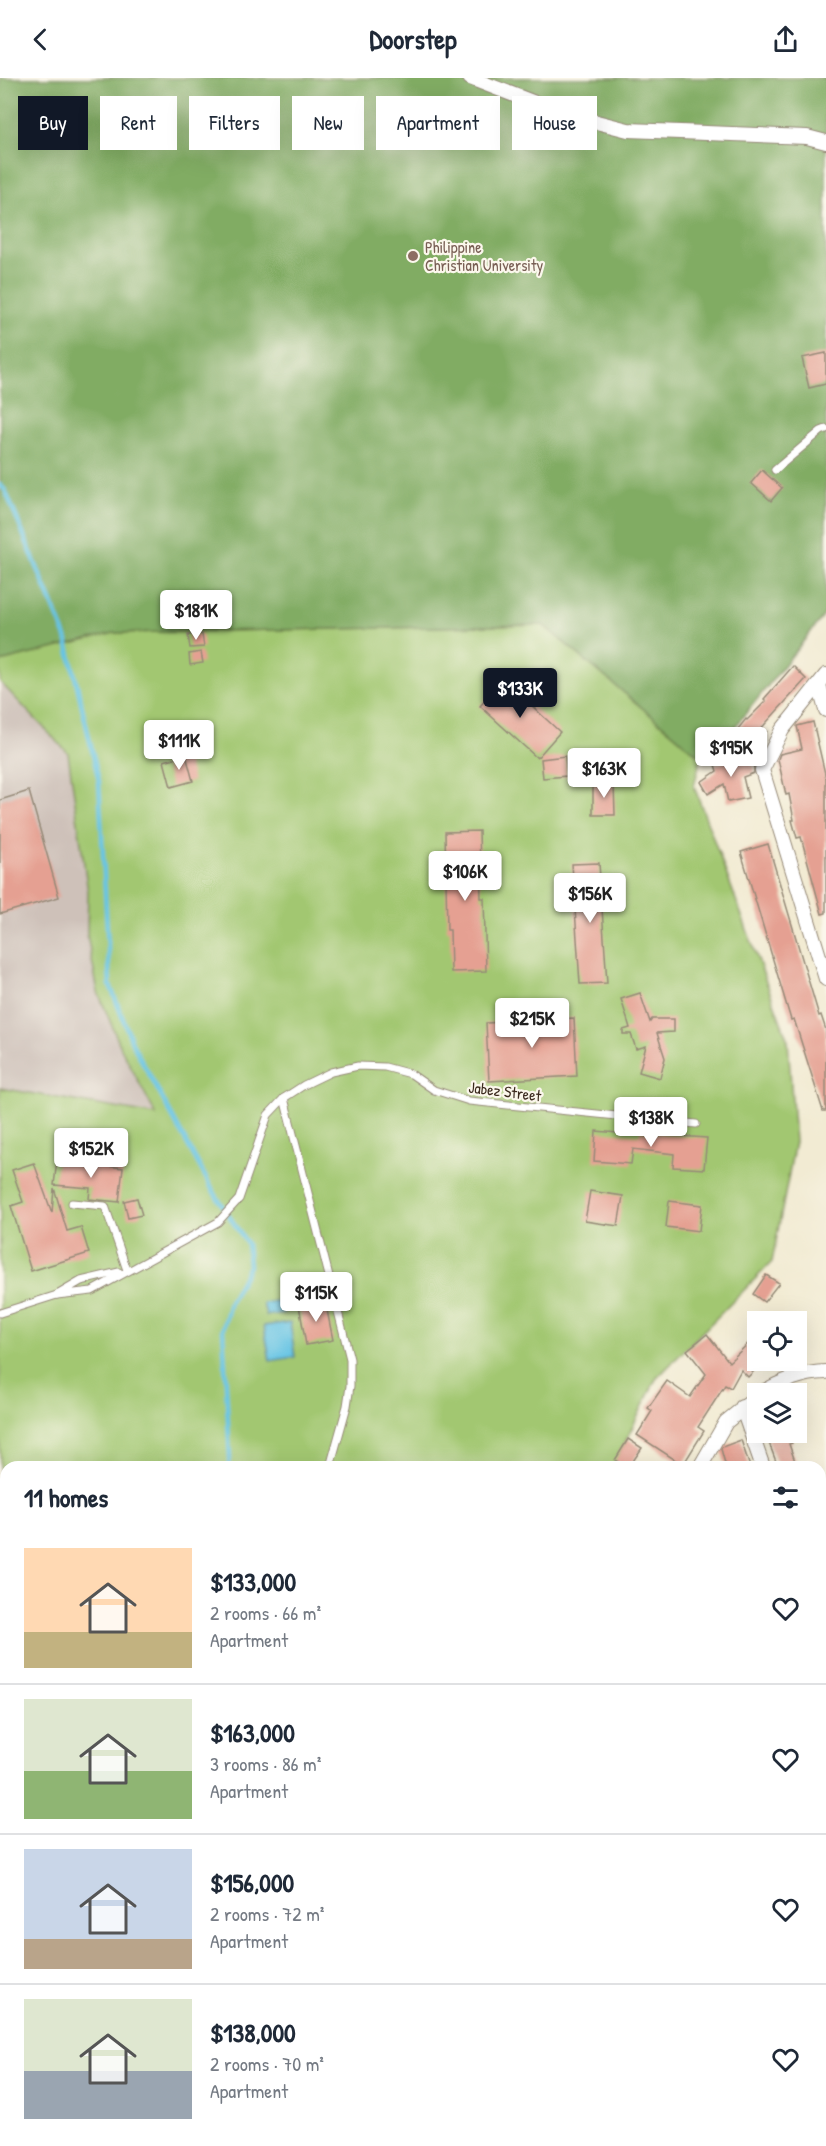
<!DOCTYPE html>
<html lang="en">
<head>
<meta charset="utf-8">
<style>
  body { margin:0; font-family:"Patrick Hand",sans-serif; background:#f6f6f7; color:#1f2937; height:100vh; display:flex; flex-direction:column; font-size:22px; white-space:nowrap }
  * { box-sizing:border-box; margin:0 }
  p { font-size:20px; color:#747a83 }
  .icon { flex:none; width:33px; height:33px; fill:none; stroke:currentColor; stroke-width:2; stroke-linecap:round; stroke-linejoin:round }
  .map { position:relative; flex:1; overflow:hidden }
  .panel { position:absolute; left:0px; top:1383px; width:826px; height:686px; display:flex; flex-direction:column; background:#fff; border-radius:18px 18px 0 0; box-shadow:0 6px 24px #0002 }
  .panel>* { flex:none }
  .banner { position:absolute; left:18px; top:18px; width:790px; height:54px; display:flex; gap:12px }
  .fabs { position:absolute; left:747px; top:1233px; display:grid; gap:12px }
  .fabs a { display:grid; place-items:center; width:60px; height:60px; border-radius:0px; background:#fff; box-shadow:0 6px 24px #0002; font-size:30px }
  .price { position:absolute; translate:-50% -51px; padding:0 14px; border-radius:6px; background:#fff; color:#222; font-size:20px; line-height:39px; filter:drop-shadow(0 2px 3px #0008) }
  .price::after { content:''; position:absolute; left:50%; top:36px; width:18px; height:14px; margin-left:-9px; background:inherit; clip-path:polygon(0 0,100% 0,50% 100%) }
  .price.selected { background:#111827; color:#fff }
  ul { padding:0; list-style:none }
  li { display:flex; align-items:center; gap:18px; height:150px; padding:0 24px }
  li+li { border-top:2px solid #e0e1e3 }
  li span { display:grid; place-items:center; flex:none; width:168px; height:120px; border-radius:0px; color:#555 }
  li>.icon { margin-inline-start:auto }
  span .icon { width:72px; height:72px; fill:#fffc; stroke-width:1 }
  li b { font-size:26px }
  h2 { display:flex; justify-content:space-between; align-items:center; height:72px; padding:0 24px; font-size:26px }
  .tag { padding:0 21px; border-radius:0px; background:#fff; box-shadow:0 6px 24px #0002; font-size:21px; line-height:54px }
  .tag.selected { background:#111827; color:#fff }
  header { display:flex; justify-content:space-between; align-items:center; height:78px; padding:0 24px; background:#fff; font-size:27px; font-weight:800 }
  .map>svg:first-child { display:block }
  .built { fill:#f0d5bc }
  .industrial { fill:#cec1b9 }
  .green { fill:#a2c771; stroke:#6e7848; stroke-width:1.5 }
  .forest { fill:#81ac63; stroke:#5e6b40; stroke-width:1.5 }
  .water { fill:#66c4e4; stroke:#507781; stroke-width:1.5 }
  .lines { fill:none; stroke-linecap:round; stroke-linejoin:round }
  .stream { stroke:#66c4e4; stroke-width:4.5 }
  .building { fill:#e5a092 }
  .lane-casing { stroke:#968a78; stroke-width:9 }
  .street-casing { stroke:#968a78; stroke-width:16 }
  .secondary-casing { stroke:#968a78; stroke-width:22 }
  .highway-casing { stroke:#968a78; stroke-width:28 }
  .lane { stroke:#fff; stroke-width:7 }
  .street { stroke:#fff; stroke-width:14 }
  .secondary { stroke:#fce5cf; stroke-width:20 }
  .highway { stroke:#f7be87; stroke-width:26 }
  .education-dot { fill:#8d6e63; stroke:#fbf7ec; stroke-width:2 }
  .labels { text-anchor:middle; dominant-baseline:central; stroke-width:4.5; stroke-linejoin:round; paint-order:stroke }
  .education-label { font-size:16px; fill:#785e54; stroke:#fbf7ec; text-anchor:start }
  .street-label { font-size:16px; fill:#3b2a1e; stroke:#fbf7ec }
</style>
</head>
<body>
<header><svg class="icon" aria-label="back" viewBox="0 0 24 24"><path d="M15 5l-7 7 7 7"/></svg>Doorstep<svg class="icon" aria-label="share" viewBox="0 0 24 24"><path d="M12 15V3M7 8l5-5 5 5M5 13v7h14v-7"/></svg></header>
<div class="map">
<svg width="826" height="2068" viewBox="0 0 826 2068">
  <rect width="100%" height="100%" fill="#fbf7ec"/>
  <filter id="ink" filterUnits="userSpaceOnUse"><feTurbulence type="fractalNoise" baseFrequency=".0167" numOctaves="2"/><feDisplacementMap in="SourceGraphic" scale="12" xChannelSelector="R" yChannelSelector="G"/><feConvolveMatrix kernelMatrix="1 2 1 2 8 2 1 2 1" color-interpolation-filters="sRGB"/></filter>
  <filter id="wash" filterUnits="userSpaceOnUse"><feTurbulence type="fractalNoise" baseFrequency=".008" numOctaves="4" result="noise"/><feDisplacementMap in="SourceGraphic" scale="24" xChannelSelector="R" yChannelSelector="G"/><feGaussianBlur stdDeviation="1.35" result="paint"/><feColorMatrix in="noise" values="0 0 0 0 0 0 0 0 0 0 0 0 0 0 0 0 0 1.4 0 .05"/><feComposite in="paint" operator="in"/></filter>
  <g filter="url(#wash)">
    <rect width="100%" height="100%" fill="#f2ebd3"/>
    <!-- built -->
    <g class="built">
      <polygon points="821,1867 826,1867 826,1951 821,1952"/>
      <polygon points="234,2063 234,2062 310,2063 307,2068 235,2068"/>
    </g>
    <!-- industrial -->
    <g class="industrial">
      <polygon points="0,604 68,675 88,814 87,857 98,914 121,970 156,1038 0,1010"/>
      <polygon points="0,1540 6,1556 6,1649 0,1649"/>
      <polygon points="826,1951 826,2068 703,2068 704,2062 820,2062 820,1952"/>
      <polygon points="461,2063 682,2063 682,2068 477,2068"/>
    </g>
    <!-- green -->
    <polygon class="green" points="543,547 701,679 694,708 788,963 795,1064 772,1184 656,1301 613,1389 6,1389 6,1419 0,1402 0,1010 156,1037 121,970 98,914 87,857 88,814 68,675 0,604 0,584 114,555"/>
    <!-- forest -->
    <polygon class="forest" points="0,0 826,0 826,535 719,669 701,679 543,547 114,555 0,584"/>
    <!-- water -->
    <g class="water">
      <polygon points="282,1222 284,1235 266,1238 263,1225"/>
      <polygon points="290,1244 295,1279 270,1283 264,1248"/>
    </g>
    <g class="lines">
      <!-- stream -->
      <g class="stream">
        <polyline points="0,407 5,412 66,559 99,703 110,907 133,967 212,1111 247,1166 249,1188 230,1224 223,1251 230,1381 228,1389"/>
        <polyline points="324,2068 328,2062"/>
      </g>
    </g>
    <g id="blocks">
      <!-- building -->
      <g class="building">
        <polygon points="826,275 826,306 809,310 802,280"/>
        <polygon points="762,392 782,410 771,423 751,405"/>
        <polygon points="202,556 204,569 190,570 188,557"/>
        <polygon points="201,574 203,585 190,587 189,576"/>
        <polygon points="793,588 806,601 756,656 766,654 752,672 733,657 746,641 747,642 766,623 764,621"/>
        <polygon points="504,602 560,654 537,680 480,628"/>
        <polygon points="813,644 826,700 826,835 822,836 801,759 797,760 792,742 794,742 789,716 786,717 778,681 780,676 802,671 797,648"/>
        <polygon points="751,673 743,684 751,682 754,690 754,695 743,699 748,720 728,724 724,706 708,716 701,704 717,693 715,687"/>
        <polygon points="186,677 193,703 171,709 164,683"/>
        <polygon points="565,678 567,698 543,700 541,681"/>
        <polygon points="614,705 615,737 593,737 593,706"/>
        <polygon points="29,713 59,819 0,836 0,722"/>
        <polygon points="479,753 481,820 484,820 486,893 451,894 450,852 447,852 445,754"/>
        <polygon points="768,766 819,938 821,937 826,952 826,1033 823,1033 794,941 791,942 741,774"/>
        <polygon points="599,785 607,905 580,906 572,786"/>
        <polygon points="640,915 650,944 652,941 674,941 674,954 657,955 665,980 660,1000 639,994 646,968 636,971 631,956 623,956 623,952 630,950 621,921"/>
        <polygon points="574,940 577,998 489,1003 486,945"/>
        <polygon points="596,1053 640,1057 640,1053 664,1056 664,1057 707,1060 704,1091 673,1089 674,1076 633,1071 631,1086 594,1083"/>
        <polygon points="57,1082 123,1090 119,1124 89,1121 90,1110 54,1107"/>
        <polygon points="34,1085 52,1135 54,1110 67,1153 81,1149 89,1175 31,1193 11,1128 23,1124 12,1092"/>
        <polygon points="590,1113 623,1118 618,1148 585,1143"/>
        <polygon points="137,1120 142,1137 128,1140 124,1123"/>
        <polygon points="669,1123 702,1127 699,1153 666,1149"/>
        <polygon points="766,1197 779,1205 764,1224 753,1216"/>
        <polygon points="325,1222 333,1262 306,1267 299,1227"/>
        <polygon points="707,1256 729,1284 755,1259 757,1260 749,1276 760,1287 748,1299 741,1292 731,1310 725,1307 698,1349 704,1353 683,1387 637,1357 652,1333 648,1330 667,1303 690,1319 706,1296 687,1272"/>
        <polygon points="765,1354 788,1354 792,1365 789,1366 797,1389 778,1389"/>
        <polygon points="628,1361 642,1370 629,1389 615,1389 618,1384 615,1382"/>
        <polygon points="741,1362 750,1389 726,1389 721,1371 722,1369"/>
      </g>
    </g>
  </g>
  <g filter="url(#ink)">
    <use href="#blocks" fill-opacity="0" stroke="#968a78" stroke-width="1.5"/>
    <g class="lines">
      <defs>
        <g id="lane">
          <polyline points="775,392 821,353 826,351"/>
          <polyline points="284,1020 350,1281 350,1308 347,1328 330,1389"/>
          <polyline points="72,1125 105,1128 127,1192"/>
          <polyline points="57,1217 92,1213 218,1144 239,1121 268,1037 284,1020 304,1007 331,994 358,988 385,989 411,996 434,1012 469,1023 696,1046"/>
          <polyline points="0,1235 57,1217 81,1203 119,1194"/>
          <polyline points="820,1881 826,1881"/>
          <polyline points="820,1899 826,1899"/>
          <polyline points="820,1918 826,1918"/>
          <polyline points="820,1939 826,1940"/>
        </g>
        <g id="street">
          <polyline points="470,0 561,35 628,52 807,59 826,64"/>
          <polyline points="826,597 782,652 762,692 826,901"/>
          <polyline points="819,607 826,632"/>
          <path d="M760,1316C779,1304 804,1294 826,1294"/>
          <polyline points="742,1329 763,1389"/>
          <polyline points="700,1389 726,1344 758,1318"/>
          <polyline points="820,1465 826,1464"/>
          <polyline points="820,1558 822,1558"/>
          <polyline points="0,1837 6,1836"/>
          <polyline points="0,1949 6,1945"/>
          <polyline points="0,2017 6,2020"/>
          <polyline points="56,2062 60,2068"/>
          <polyline points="161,2062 162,2068"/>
          <polyline points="691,2068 692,2062"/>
        </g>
        <polyline id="secondary" points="0,1736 6,1733"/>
        <g id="highway">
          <polyline points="0,1445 6,1461"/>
          <polyline points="0,1504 6,1520"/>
          <polyline points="820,1837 826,1837"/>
          <polyline points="820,1856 826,1856"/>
        </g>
      </defs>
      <!-- lane casing -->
      <use href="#lane" class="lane-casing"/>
      <!-- street casing -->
      <use href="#street" class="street-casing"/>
      <!-- secondary casing -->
      <use href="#secondary" class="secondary-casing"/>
      <!-- highway casing -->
      <use href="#highway" class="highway-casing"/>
      <!-- lane -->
      <use href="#lane" class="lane"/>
      <!-- street -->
      <use href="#street" class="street"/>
      <!-- secondary -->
      <use href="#secondary" class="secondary"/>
      <!-- highway -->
      <use href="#highway" class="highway"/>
    </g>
  </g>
  <!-- markers -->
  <circle class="education-dot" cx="413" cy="178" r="6"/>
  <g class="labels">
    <!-- education labels -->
    <g class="education-label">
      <text x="425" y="169">Philippine<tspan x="425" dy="18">Christian University</tspan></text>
    </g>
    <!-- street labels -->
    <g class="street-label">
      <text transform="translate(505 1013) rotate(7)">Jabez Street</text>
    </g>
  </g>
</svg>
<div class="fabs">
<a><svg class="icon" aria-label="locate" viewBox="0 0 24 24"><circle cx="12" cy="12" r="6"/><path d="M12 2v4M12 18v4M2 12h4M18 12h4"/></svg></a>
<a><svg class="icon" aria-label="layers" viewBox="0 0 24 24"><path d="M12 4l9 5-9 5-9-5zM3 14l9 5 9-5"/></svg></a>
</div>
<b class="price" style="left:196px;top:563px">$181K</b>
<b class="price selected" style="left:520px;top:641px">$133K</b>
<b class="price" style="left:179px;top:693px">$111K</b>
<b class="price" style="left:731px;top:700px">$195K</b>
<b class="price" style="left:604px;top:721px">$163K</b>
<b class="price" style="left:465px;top:824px">$106K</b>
<b class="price" style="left:590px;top:846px">$156K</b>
<b class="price" style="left:532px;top:971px">$215K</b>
<b class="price" style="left:651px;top:1070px">$138K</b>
<b class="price" style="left:91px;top:1101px">$152K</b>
<b class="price" style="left:316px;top:1245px">$115K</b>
<div class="banner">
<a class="tag selected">Buy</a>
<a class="tag">Rent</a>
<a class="tag">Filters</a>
<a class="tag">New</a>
<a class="tag">Apartment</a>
<a class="tag">House</a>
</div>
<section class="panel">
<h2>11 homes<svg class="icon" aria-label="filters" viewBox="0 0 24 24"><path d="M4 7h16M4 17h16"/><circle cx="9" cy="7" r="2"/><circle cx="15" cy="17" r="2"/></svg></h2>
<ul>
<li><span style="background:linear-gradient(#ffd9b3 70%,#c2b280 0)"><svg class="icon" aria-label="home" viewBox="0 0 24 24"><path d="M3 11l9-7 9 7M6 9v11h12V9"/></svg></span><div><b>$133,000</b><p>2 rooms · 66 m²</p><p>Apartment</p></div><svg class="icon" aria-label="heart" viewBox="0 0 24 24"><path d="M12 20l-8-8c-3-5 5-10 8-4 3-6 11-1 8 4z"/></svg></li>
<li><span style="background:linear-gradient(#dfe7d0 60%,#8fb573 0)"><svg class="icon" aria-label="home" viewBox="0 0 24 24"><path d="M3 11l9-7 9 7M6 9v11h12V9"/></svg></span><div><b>$163,000</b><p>3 rooms · 86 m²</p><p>Apartment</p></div><svg class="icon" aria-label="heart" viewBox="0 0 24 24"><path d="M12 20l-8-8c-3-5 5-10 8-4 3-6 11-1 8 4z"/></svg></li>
<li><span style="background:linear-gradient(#c9d6e8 75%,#b9a48a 0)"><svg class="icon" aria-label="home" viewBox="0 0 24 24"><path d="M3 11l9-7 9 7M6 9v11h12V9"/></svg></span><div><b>$156,000</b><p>2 rooms · 72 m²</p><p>Apartment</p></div><svg class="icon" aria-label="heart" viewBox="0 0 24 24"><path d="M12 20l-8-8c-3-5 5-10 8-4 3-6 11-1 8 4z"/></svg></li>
<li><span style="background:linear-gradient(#dfe7d0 60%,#9aa5b1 0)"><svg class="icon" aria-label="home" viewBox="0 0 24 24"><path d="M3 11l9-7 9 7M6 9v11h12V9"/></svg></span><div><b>$138,000</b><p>2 rooms · 70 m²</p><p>Apartment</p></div><svg class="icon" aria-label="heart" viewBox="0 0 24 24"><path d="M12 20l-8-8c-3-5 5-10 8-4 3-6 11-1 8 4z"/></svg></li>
</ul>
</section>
</div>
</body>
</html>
